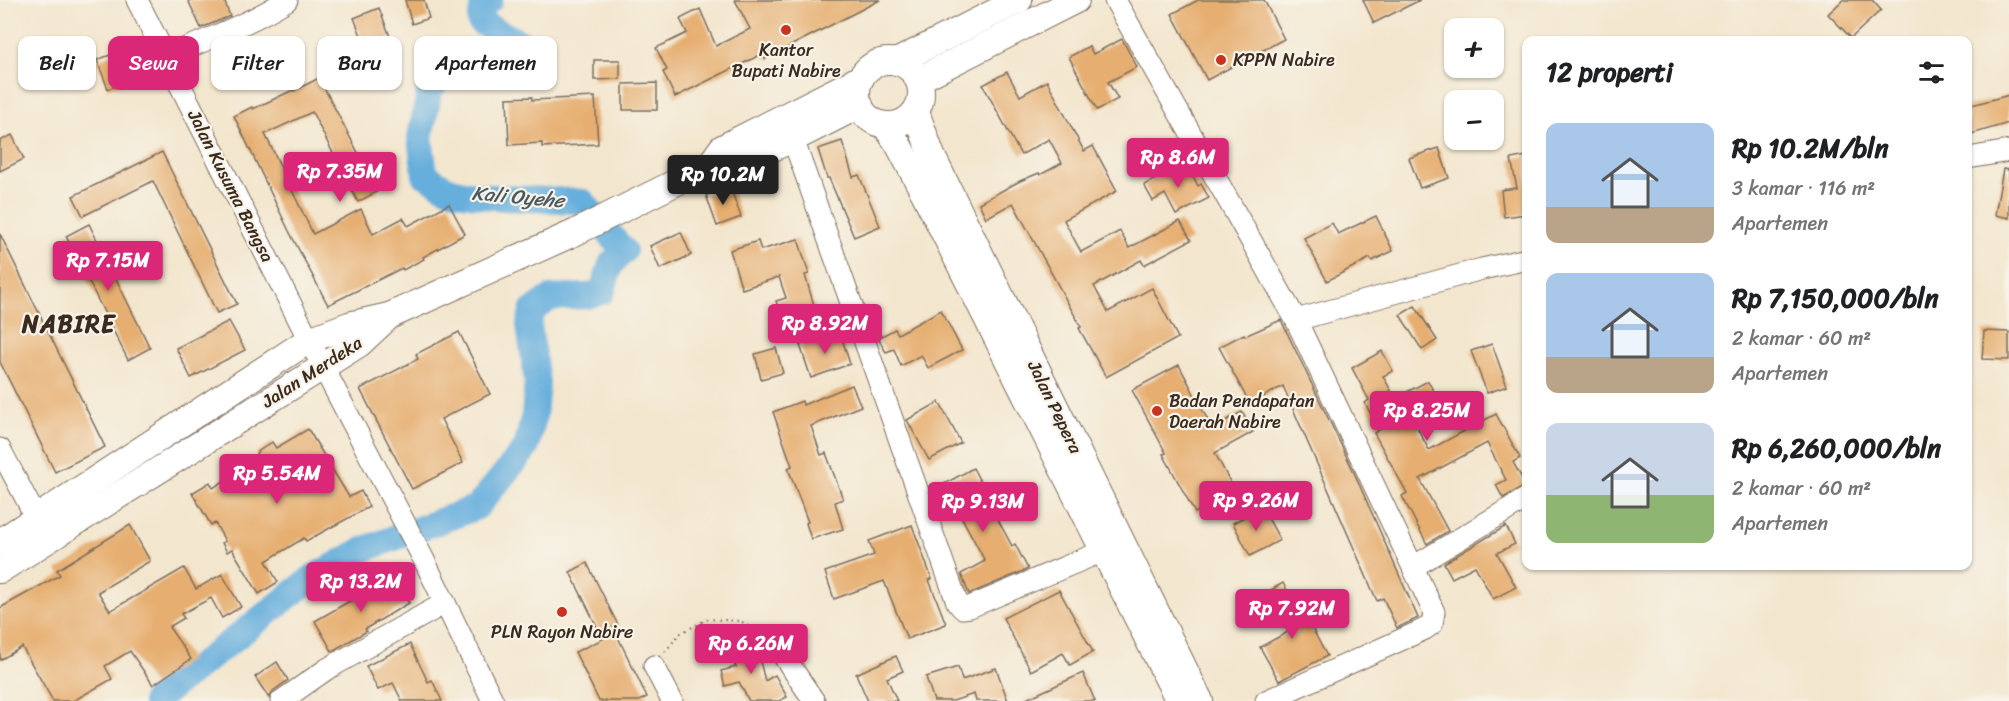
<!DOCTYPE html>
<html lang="id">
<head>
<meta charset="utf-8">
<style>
  body { margin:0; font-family:Sriracha,sans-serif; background:#f2f2f2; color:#202124; height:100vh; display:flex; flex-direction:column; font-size:22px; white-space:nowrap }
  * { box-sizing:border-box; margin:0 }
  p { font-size:20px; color:#757577 }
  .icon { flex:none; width:33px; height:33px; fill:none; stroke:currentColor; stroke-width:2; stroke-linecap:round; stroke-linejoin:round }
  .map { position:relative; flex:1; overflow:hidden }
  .side { position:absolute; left:1522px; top:36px; width:450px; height:534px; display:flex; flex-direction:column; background:#fff; border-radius:12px; box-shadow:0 2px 4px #0004 }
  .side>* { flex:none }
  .hud { position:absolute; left:18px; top:36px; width:570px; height:54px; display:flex; gap:12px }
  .controls { position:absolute; left:1444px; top:18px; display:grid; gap:12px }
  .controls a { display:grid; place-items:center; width:60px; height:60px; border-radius:12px; background:#fff; box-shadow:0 2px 4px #0004; font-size:30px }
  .price { position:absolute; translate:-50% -51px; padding:0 14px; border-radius:6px; background:#db2777; color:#fff; font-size:20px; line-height:39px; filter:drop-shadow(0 2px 3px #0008) }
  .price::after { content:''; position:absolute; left:50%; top:36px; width:18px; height:14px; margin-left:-9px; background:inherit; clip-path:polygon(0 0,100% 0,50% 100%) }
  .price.selected { background:#222; color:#fff }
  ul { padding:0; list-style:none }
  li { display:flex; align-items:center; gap:18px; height:150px; padding:0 24px }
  li span { display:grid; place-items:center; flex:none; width:168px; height:120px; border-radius:12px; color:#555 }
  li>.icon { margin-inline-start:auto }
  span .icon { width:72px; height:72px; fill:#fffc; stroke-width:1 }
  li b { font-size:26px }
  h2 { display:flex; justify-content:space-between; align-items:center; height:72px; padding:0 24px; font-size:26px }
  .tag { padding:0 21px; border-radius:12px; background:#fff; box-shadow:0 2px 4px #0004; font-size:21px; line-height:54px }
  .tag.selected { background:#db2777; color:#fff }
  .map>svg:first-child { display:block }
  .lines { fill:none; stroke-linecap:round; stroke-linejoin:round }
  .river { stroke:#66afdd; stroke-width:26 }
  .building { fill:#e6ae70 }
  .minor-casing { stroke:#7b6c5c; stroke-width:23 }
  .major-casing { stroke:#7b6c5c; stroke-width:28 }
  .path { stroke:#7b6c5c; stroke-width:2; stroke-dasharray:1.5 4.5; stroke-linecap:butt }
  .minor { stroke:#fff; stroke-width:21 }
  .major { stroke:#fff; stroke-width:26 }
  .poi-dot { fill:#c8321e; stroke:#f7f3e8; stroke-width:2 }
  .labels { text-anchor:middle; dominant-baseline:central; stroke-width:4.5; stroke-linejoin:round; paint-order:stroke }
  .poi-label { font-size:18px; fill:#3b2a1e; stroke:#f7f3e8 }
  .street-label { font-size:18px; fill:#3b2a1e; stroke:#f7f3e8 }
  .water-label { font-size:20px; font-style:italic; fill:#4a5961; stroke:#f7f3e8 }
  .district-label { font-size:24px; font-weight:bold; letter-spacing:1.5px; fill:#3b2a1e; stroke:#f7f3e8 }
</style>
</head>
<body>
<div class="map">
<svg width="2009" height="701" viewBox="0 0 2009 701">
  <rect width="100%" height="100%" fill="#f7f3e8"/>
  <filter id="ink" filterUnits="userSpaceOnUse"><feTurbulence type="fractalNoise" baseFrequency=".0167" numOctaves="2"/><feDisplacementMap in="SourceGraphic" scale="12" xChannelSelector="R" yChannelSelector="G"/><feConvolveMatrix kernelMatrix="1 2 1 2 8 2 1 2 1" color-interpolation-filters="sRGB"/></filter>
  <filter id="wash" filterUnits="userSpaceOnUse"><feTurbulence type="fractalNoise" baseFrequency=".008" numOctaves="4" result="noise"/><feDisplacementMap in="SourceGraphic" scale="24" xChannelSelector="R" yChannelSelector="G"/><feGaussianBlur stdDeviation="1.35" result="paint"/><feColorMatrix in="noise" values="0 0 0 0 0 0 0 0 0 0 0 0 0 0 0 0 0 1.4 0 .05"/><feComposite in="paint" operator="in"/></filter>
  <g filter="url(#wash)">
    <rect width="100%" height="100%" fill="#f3e6ce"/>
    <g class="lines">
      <!-- river -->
      <path class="river" d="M155,701L312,578L360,551L477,507L526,448L534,416L537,382L529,325L532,311L550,298L587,296L602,292L611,264L624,251L583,202C540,197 489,202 449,189C441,186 433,179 425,175L420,137L430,89L456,62L515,64L523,52L521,43L480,22L483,4L490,0"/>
    </g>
    <g id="blocks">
      <!-- building -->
      <g class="building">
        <polygon points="188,0 224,0 230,16 201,28"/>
        <polygon points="405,0 424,0 429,18 412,24"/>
        <polygon points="735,0 880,0 765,59 762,54 675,97 663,72 667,70 656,48 687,33 680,19 700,9 716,46 750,29"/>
        <polygon points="1198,0 1264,0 1284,39 1207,80 1172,14"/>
        <polygon points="1363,0 1420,0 1374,23"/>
        <polygon points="1843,0 1872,0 1881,10 1851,38 1828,14"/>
        <polygon points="379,8 391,39 366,48 354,18"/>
        <polygon points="1122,39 1137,67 1108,82 1118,99 1097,110 1069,57 1089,46 1093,54"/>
        <polygon points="131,47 142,76 108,89 97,60"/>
        <polygon points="594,60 620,60 620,79 594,80"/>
        <polygon points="1007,72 1020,96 1047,81 1084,151 1093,146 1117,191 1064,220 1081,252 1120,231 1129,248 1180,221 1191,240 1144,265 1141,260 1094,286 1108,312 1152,288 1178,338 1106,377 1079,328 1081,327 1013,203 986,218 979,203 1020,181 1039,173 1040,175 1062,163 1049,139 1021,155 983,85"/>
        <polygon points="319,78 378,191 358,202 312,112 265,134 313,234 361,209 373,234 403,218 408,226 449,204 465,234 423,257 424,259 403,270 402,268 328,305 289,231 234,116 252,107 253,109 293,90 294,91"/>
        <polygon points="657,83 657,110 623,110 623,84"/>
        <polygon points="2009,95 2009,123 1968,135 1968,106"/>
        <polygon points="532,97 532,100 595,97 598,144 542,147 542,143 509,145 507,98"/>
        <polygon points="12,135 24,159 0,171 0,141"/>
        <polygon points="842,141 853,177 859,175 880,226 854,237 829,178 827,178 818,149"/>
        <polygon points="1439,148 1449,178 1420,188 1409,158"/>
        <polygon points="162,152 237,304 217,313 153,181 83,216 73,196"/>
        <polygon points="1527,156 1527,214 1504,217 1501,190 1517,188 1511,159"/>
        <polygon points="1186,163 1198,186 1201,184 1209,198 1176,215 1165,194 1153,201 1144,185"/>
        <polygon points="2003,169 2009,170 2009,218 1995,215"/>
        <polygon points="730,187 741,217 717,226 706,195"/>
        <polygon points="1376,216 1393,251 1372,261 1370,258 1327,281 1304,238 1332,223 1338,234"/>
        <polygon points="89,224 150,348 128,360 66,236"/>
        <polygon points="681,232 691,255 660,269 650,246"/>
        <polygon points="0,234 105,447 55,472 0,362"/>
        <polygon points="798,239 809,274 805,275 816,312 783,322 776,301 786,298 779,277 742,289 730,250 758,241 761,250"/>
        <polygon points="1415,306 1437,340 1422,350 1400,315"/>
        <polygon points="941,310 962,350 928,368 921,355 901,366 894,349 886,352 878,338 895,329 898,334"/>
        <polygon points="1281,320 1352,468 1418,618 1397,628 1383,598 1377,601 1283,386 1250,404 1219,347 1244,334 1245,336"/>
        <polygon points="229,321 245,350 191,378 176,348"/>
        <polygon points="1984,331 2009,332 2009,360 1982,359"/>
        <polygon points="459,332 490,394 441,419 463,463 412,489 360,389 418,359 416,354"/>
        <polygon points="840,332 850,364 811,378 800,345"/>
        <polygon points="1492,344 1507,386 1487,393 1471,351"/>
        <polygon points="776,348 783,373 761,379 755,354"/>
        <polygon points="1382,351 1393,371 1383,376 1395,398 1428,381 1443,409 1435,412 1437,419 1418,429 1429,450 1496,414 1520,458 1513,462 1526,486 1503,498 1496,485 1506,480 1487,443 1420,479 1448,531 1427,544 1402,496 1407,493 1374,433 1379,430 1365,403 1369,400 1352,368"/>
        <polygon points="1179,365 1212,428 1242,412 1253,432 1215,453 1235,491 1195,513 1163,454 1166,453 1132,390"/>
        <polygon points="852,385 861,406 811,426 821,455 826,453 843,499 835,502 843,529 811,539 806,523 808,522 788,468 792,466 773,412 802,401 803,405"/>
        <polygon points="939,402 961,443 929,460 907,420"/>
        <polygon points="308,429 349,497 361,491 369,507 306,541 304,538 266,561 278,582 259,594 232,549 227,552 222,543 225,541 215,523 211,525 192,493 210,482 213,488 259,459 256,453 272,442 276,448"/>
        <polygon points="973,468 983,487 981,488 1012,546 1015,544 1028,569 969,594 961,574 985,561 954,503 947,506 937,488"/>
        <polygon points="1262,507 1280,540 1250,556 1233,523"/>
        <polygon points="130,525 150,561 98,592 110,611 184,568 196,589 222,574 241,607 222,618 211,598 181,614 184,618 169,627 191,659 153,685 130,651 105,666 112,679 73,701 53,701 22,647 0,660 0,608 60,575 57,570"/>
        <polygon points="912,525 932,579 929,580 946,624 907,639 884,581 834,599 825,572 874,555 869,541"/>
        <polygon points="1506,526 1515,544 1497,553 1516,587 1493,599 1475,566 1452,578 1444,563"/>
        <polygon points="587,563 618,625 613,627 647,697 639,701 599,701 575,652 603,639 570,572"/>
        <polygon points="393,576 409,603 365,629 367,631 332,651 315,621"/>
        <polygon points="1283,583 1305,623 1308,621 1327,656 1279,681 1260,647 1290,631 1269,591"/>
        <polygon points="1059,590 1093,652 1070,665 1063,653 1031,671 1003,618"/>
        <polygon points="741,635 754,662 760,661 765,681 775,675 787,697 779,701 749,701 739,682 725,686 721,671 736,667 725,643"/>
        <polygon points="410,644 428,682 432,680 442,701 402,701 393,683 378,690 366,666"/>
        <polygon points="896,656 903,671 887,678 897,701 868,701 856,674"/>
        <polygon points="277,662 288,680 273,691 269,698 255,677"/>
        <polygon points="958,667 962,680 996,668 1008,701 976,701 974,694 953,701 934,701 926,677"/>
        <polygon points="1083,673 1095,701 1022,701"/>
      </g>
    </g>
  </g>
  <g filter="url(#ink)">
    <use href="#blocks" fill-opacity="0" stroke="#7b6c5c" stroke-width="1.5"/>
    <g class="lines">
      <defs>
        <g id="minor">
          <polyline points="137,0 309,340 423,558 493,701"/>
          <polyline points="1115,0 1296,320 1434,612 1432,624 1425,629 1266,701"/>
          <path d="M165,57C206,40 249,24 287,0"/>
          <polyline points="793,139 957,602 962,608 970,607 1103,551"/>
          <polyline points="1968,158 2009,151"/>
          <polyline points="1296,320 1482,269 1527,259"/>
          <polyline points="0,449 43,531"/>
          <polyline points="1413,567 1527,498"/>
          <polyline points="781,652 814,701"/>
          <polyline points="654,666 672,701"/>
          <polyline points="281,701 327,669 445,603"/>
        </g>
        <g id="major">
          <circle cx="889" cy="93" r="32"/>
          <polyline points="896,62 1019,0"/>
          <polyline points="918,80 1076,0"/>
          <polyline points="916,112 932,156 1200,701"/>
          <polyline points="885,125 898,144 924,193 1179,701"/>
          <polyline points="709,166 722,148 861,78"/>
          <polyline points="0,542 309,340 349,325 389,316 576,232 709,166 732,166 793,139 860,105"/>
          <polyline points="0,570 359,344 389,316"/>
        </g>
      </defs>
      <!-- minor casing -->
      <use href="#minor" class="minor-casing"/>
      <!-- major casing -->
      <use href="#major" class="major-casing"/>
      <!-- path -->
      <polyline class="path" points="665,652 679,634 708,619 741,621 769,642"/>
      <!-- minor -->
      <use href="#minor" class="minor"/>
      <!-- major -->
      <use href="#major" class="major"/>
    </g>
  </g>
  <!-- markers -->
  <g class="poi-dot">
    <circle cx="786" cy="30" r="6"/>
    <circle cx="1221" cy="60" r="6"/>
    <circle cx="1157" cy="411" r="6"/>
    <circle cx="562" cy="612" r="6"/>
  </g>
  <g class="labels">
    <!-- poi labels -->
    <g class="poi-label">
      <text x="786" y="50">Kantor<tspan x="786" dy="21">Bupati Nabire</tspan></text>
      <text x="1233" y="60" text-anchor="start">KPPN Nabire</text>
      <text x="1169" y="401" text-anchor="start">Badan Pendapatan<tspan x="1169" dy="21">Daerah Nabire</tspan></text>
      <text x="562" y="632">PLN Rayon Nabire</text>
    </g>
    <!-- street labels -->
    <g class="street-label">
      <text transform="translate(231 186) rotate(63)">Jalan Kusuma Bangsa</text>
      <text transform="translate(312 372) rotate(-33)">Jalan Merdeka</text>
      <text transform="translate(1055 407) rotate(64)">Jalan Pepera</text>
    </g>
    <!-- water labels -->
    <g class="water-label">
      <text transform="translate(518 197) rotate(5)">Kali Oyehe</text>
    </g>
    <!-- district labels -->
    <g class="district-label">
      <text x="69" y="324">NABIRE</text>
    </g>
  </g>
</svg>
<div class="controls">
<a>+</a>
<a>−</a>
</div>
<b class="price" style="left:1178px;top:189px">Rp 8.6M</b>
<b class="price" style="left:340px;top:203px">Rp 7.35M</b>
<b class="price selected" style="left:723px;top:206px">Rp 10.2M</b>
<b class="price" style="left:108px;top:292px">Rp 7.15M</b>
<b class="price" style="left:825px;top:355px">Rp 8.92M</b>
<b class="price" style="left:1427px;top:442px">Rp 8.25M</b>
<b class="price" style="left:277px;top:505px">Rp 5.54M</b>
<b class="price" style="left:1256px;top:532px">Rp 9.26M</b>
<b class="price" style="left:983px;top:533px">Rp 9.13M</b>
<b class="price" style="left:361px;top:613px">Rp 13.2M</b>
<b class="price" style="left:1292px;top:640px">Rp 7.92M</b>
<b class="price" style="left:751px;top:675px">Rp 6.26M</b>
<div class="hud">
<a class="tag">Beli</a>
<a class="tag selected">Sewa</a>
<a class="tag">Filter</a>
<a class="tag">Baru</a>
<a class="tag">Apartemen</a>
</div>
<section class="side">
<h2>12 properti<svg class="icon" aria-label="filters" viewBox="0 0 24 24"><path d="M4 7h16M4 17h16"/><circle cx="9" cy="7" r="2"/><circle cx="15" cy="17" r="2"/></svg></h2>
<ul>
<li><span style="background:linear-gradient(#a9c7e8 70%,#b9a48a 0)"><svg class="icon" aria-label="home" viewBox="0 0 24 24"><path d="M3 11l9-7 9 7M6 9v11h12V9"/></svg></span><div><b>Rp 10.2M/bln</b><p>3 kamar · 116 m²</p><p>Apartemen</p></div></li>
<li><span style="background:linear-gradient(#a9c7e8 70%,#b9a48a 0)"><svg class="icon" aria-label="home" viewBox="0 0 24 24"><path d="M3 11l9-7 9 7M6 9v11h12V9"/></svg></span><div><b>Rp 7,150,000/bln</b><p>2 kamar · 60 m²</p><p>Apartemen</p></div></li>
<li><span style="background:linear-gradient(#c9d6e8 60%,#8fb573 0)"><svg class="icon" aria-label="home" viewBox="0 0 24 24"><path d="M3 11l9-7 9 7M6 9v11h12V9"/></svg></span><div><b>Rp 6,260,000/bln</b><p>2 kamar · 60 m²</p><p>Apartemen</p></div></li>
</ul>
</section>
</div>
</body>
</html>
